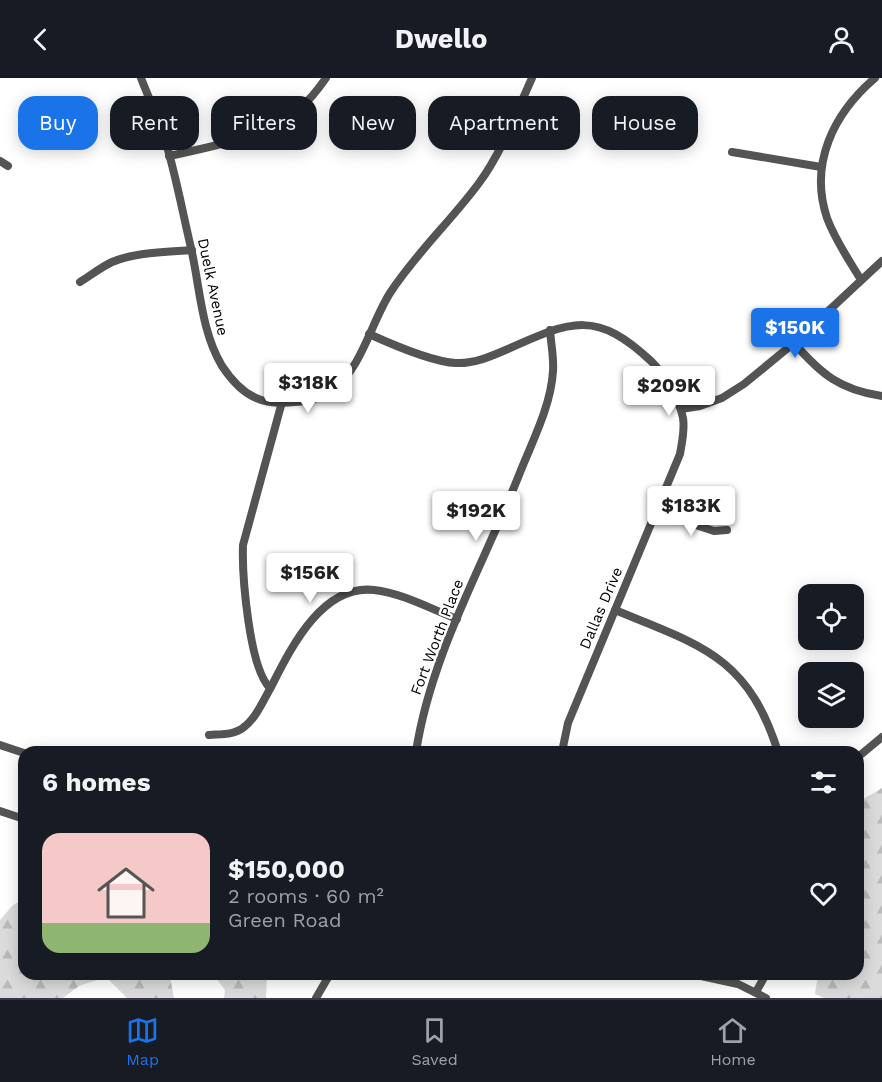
<!DOCTYPE html>
<html lang="en">
<head>
<meta charset="utf-8">
<style>
  body { margin:0; font-family:"Work Sans",sans-serif; background:#20242c; color:#f1f3f6; height:100vh; display:flex; flex-direction:column; font-size:22px; white-space:nowrap }
  * { box-sizing:border-box; margin:0 }
  p { font-size:20px; color:#9ea1a6 }
  .icon { flex:none; width:33px; height:33px; fill:none; stroke:currentColor; stroke-width:2; stroke-linecap:round; stroke-linejoin:round }
  .map { position:relative; flex:1; overflow:hidden }
  .sheet { position:absolute; left:18px; top:668px; width:846px; height:234px; display:flex; flex-direction:column; background:#171b24; border-radius:18px; box-shadow:0 3px 15px #0003 }
  .sheet>* { flex:none }
  .top-card { position:absolute; left:18px; top:18px; width:846px; height:54px; display:flex; gap:12px }
  .buttons { position:absolute; left:798px; top:506px; display:grid; gap:12px }
  .buttons a { display:grid; place-items:center; width:66px; height:66px; border-radius:12px; background:#171b24; box-shadow:0 3px 15px #0003; font-size:30px }
  .price { position:absolute; translate:-50% -51px; padding:0 14px; border-radius:6px; background:#fff; color:#222; font-size:20px; line-height:39px; filter:drop-shadow(0 2px 3px #0008) }
  .price::after { content:''; position:absolute; left:50%; top:36px; width:18px; height:14px; margin-left:-9px; background:inherit; clip-path:polygon(0 0,100% 0,50% 100%) }
  .price.on { background:#1a73e8; color:#fff }
  ul { padding:0; list-style:none }
  li { display:flex; align-items:center; gap:18px; height:150px; padding:0 24px }
  li span { display:grid; place-items:center; flex:none; width:168px; height:120px; border-radius:18px; color:#555 }
  li>.icon { margin-inline-start:auto }
  span .icon { width:72px; height:72px; fill:#fffc; stroke-width:1 }
  li b { font-size:26px }
  h2 { display:flex; justify-content:space-between; align-items:center; height:72px; padding:0 24px; font-size:26px }
  .pill { padding:0 21px; border-radius:18px; background:#171b24; box-shadow:0 3px 15px #0003; font-size:21px; line-height:54px }
  .pill.on { background:#1a73e8; color:#fff }
  header { display:flex; justify-content:space-between; align-items:center; height:78px; padding:0 24px; background:#171b24; font-size:27px; font-weight:700 }
  .dock { display:flex; justify-content:space-around; align-items:center; height:84px; border-top:2px solid #363941; background:#171b24; font-size:16px; color:#9ea1a6 }
  .dock a { display:grid; justify-items:center; gap:3px }
  .dock .on { color:#1a73e8 }
  .map>svg:first-child { display:block }
  .forest { fill:url(#forest-firs) }
  .lines { fill:none; stroke-linecap:round; stroke-linejoin:round }
  .minor { stroke:#545454; stroke-width:8 }
  .labels { text-anchor:middle; dominant-baseline:central; stroke-width:4.5; stroke-linejoin:round; paint-order:stroke }
  .street-label { font-size:15px; fill:#000; stroke:#fff }
</style>
</head>
<body>
<header><svg class="icon" aria-label="back" viewBox="0 0 24 24"><path d="M15 5l-7 7 7 7"/></svg>Dwello<svg class="icon" aria-label="person" viewBox="0 0 24 24"><circle cx="12" cy="8" r="4"/><path d="M4 21q1-7 8-7t8 7"/></svg></header>
<div class="map">
<svg width="882" height="920" viewBox="0 0 882 920">
  <defs>
    <pattern id="forest-firs" width="22" height="20" patternUnits="userSpaceOnUse" patternTransform="scale(1.5)"><rect width="22" height="20" fill="#dbdbdb"/><path d="M5 1l3.5 6h-7zM16 11l3.5 6h-7z" fill="#bababa"/></pattern>
  </defs>
  <rect width="100%" height="100%" fill="#fff"/>
  <!-- forest -->
  <g class="forest">
    <polygon points="882,710 882,920 824,920 815,916 818,896 858,896 858,724"/>
    <polygon points="24,821 24,896 173,896 170,899 174,920 127,920 108,901 100,901 79,908 63,920 0,920 0,842 13,827"/>
    <polygon points="213,896 267,896 266,920 224,920 225,912"/>
  </g>
  <g class="lines">
    <!-- minor -->
    <g class="minor">
      <path d="M141,0C148,18 156,36 163,55C175,92 182,132 191,170C200,209 201,253 222,288C230,300 241,313 254,319C273,329 316,325 333,312C362,289 371,245 390,215C416,175 451,143 479,105C502,74 516,35 532,0"/>
      <polyline points="732,74 821,89"/>
      <path d="M169,78C215,68 266,59 302,28C312,20 319,10 326,0"/>
      <polyline points="0,83 8,88"/>
      <path d="M861,202C849,182 835,162 827,140C809,86 833,36 875,0"/>
      <path d="M80,204C90,198 101,189 112,184C135,174 166,174 192,172"/>
      <path d="M369,256C391,266 432,284 456,285C474,286 492,278 508,271C572,242 597,232 652,284C666,298 679,321 683,340C685,352 682,364 680,376L568,645L562,674"/>
      <path d="M794,265C821,296 840,312 882,318"/>
      <polyline points="681,331 700,328 722,320 744,306 794,265 882,183"/>
      <polyline points="656,434 714,453 727,452"/>
      <path d="M615,532C700,567 748,578 778,674"/>
      <path d="M270,610C249,590 242,497 243,467L282,324"/>
      <path d="M209,657C221,656 235,657 244,649C256,640 263,623 270,611C290,572 321,506 374,512C402,515 431,531 457,541"/>
      <polyline points="0,667 24,675"/>
      <polyline points="46,674 48,673"/>
      <path d="M416,674C431,576 483,488 519,397C532,364 551,328 553,293C554,280 551,266 550,252"/>
      <polyline points="858,679 882,659"/>
      <polyline points="0,733 24,741"/>
      <polyline points="507,896 512,896"/>
      <polyline points="692,896 738,906 766,920"/>
      <polyline points="756,914 766,896"/>
      <polyline points="316,920 330,896"/>
    </g>
  </g>
  <g class="labels">
    <!-- street labels -->
    <g class="street-label">
      <text transform="translate(213 209) rotate(78)">Duelk Avenue</text>
      <text transform="translate(601 530) rotate(-67)">Dallas Drive</text>
      <text transform="translate(437 559) rotate(-69)">Fort Worth Place</text>
    </g>
  </g>
</svg>
<div class="buttons">
<a><svg class="icon" aria-label="locate" viewBox="0 0 24 24"><circle cx="12" cy="12" r="6"/><path d="M12 2v4M12 18v4M2 12h4M18 12h4"/></svg></a>
<a><svg class="icon" aria-label="layers" viewBox="0 0 24 24"><path d="M12 4l9 5-9 5-9-5zM3 14l9 5 9-5"/></svg></a>
</div>
<b class="price on" style="left:795px;top:281px">$150K</b>
<b class="price" style="left:308px;top:336px">$318K</b>
<b class="price" style="left:669px;top:339px">$209K</b>
<b class="price" style="left:691px;top:459px">$183K</b>
<b class="price" style="left:476px;top:464px">$192K</b>
<b class="price" style="left:310px;top:526px">$156K</b>
<div class="top-card">
<a class="pill on">Buy</a>
<a class="pill">Rent</a>
<a class="pill">Filters</a>
<a class="pill">New</a>
<a class="pill">Apartment</a>
<a class="pill">House</a>
</div>
<section class="sheet">
<h2>6 homes<svg class="icon" aria-label="filters" viewBox="0 0 24 24"><path d="M4 7h16M4 17h16"/><circle cx="9" cy="7" r="2"/><circle cx="15" cy="17" r="2"/></svg></h2>
<ul>
<li><span style="background:linear-gradient(#f6c9c9 75%,#8fb573 0)"><svg class="icon" aria-label="home" viewBox="0 0 24 24"><path d="M3 11l9-7 9 7M6 9v11h12V9"/></svg></span><div><b>$150,000</b><p>2 rooms · 60 m²</p><p>Green Road</p></div><svg class="icon" aria-label="heart" viewBox="0 0 24 24"><path d="M12 20l-8-8c-3-5 5-10 8-4 3-6 11-1 8 4z"/></svg></li>
</ul>
</section>
</div>
<nav class="dock">
<a class="on"><svg class="icon" aria-label="map" viewBox="0 0 24 24"><path d="M3 6l6-2 6 2 6-2v14l-6 2-6-2-6 2zM9 4v14M15 6v14"/></svg>Map</a>
<a><svg class="icon" aria-label="saved" viewBox="0 0 24 24"><path d="M7 4h10v16l-5-4-5 4z"/></svg>Saved</a>
<a><svg class="icon" aria-label="home" viewBox="0 0 24 24"><path d="M3 11l9-7 9 7M6 9v11h12V9"/></svg>Home</a>
</nav>
</body>
</html>
